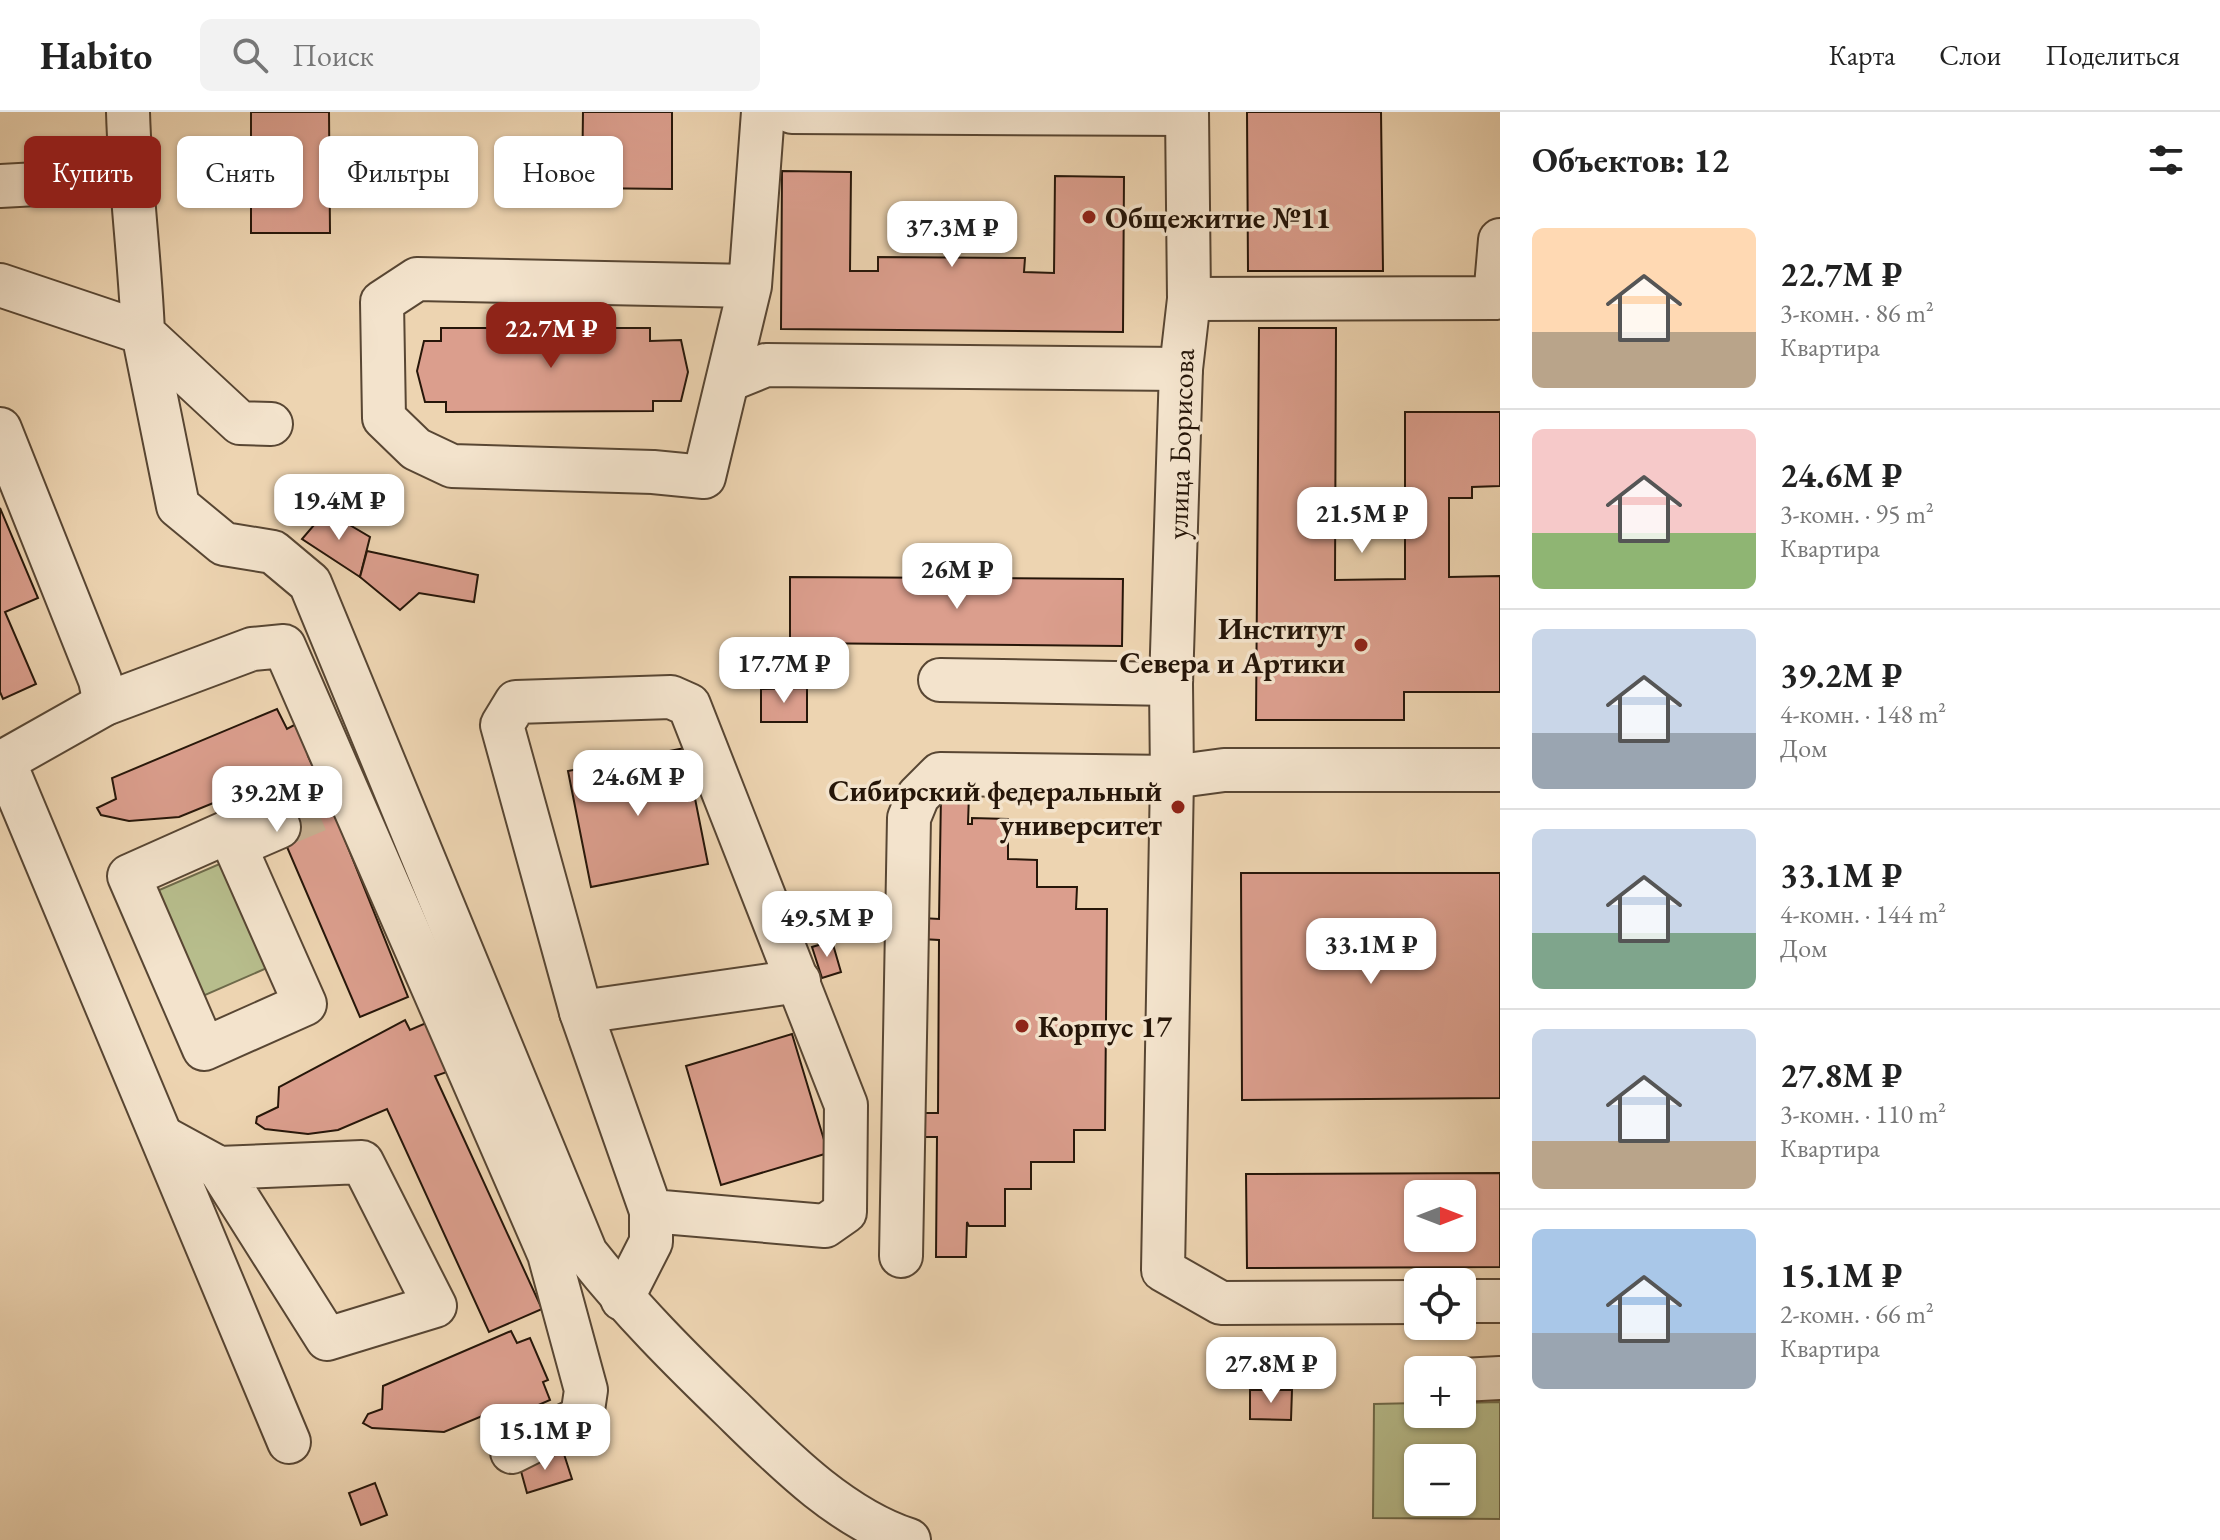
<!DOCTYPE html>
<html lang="ru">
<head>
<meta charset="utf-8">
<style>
  body { margin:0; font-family:"EB Garamond",serif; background:#f2f2f2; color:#222; height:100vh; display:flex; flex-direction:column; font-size:30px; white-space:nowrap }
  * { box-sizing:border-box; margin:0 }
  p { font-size:26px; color:#767676 }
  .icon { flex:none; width:44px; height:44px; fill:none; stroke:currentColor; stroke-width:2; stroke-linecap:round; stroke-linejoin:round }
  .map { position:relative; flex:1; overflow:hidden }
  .side { display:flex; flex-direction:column; background:#fff; width:720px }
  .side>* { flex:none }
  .hud { position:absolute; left:24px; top:24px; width:760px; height:72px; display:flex; gap:16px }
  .needle { width:52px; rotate:90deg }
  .fabs { position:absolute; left:1404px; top:1068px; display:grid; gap:16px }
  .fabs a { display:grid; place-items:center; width:72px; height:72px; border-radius:12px; background:#fff; box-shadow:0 2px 6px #0004; font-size:40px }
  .price { position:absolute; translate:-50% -68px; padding:0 18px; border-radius:16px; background:#fff; color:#222; font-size:26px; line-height:52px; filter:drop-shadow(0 2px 4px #0008) }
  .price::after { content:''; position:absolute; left:50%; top:48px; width:24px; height:18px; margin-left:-12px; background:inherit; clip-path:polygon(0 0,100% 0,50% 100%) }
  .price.current { background:#8f2418; color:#fff }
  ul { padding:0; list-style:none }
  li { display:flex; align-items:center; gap:24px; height:200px; padding:0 32px }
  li+li { border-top:2px solid #e0e0e0 }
  li span { display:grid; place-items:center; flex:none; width:224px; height:160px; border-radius:12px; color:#555 }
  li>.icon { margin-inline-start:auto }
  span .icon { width:96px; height:96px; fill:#fffc; stroke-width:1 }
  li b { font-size:34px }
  h2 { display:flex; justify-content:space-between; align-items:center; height:96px; padding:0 32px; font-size:34px }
  .pill { padding:0 28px; border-radius:12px; background:#fff; box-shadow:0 2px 6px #0004; font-size:28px; line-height:72px }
  .pill.current { background:#8f2418; color:#fff }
  header { display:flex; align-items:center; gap:48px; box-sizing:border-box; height:112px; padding:0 40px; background:#fff; border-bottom:2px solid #e0e0e0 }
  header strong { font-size:38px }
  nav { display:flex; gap:44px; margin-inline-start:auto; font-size:28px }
  .search { width:560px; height:72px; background:#f2f2f2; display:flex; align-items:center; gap:20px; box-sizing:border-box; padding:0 28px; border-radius:12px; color:#767676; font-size:30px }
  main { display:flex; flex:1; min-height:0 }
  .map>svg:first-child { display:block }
  .green { fill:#b7bd8c; stroke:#6e6a4a; stroke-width:2; fill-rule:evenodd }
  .building { fill:#db9e8d; stroke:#261609; stroke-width:2; fill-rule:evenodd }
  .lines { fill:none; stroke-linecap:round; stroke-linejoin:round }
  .minor-tunnel { stroke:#c5ae8f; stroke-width:42; stroke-dasharray:42 21; stroke-linecap:butt }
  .minor-casing { stroke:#584633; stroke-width:46 }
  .minor { stroke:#f3e3cc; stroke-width:42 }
  .poi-dot { fill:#8f2418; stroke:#f3e3cc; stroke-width:3 }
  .labels { text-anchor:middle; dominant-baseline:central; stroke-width:7; stroke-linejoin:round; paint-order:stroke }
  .poi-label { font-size:30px; font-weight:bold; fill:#261609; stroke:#f3e3cc; text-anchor:start }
  .street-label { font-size:30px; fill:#261609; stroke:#f3e3cc }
</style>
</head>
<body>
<header>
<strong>Habito</strong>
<div class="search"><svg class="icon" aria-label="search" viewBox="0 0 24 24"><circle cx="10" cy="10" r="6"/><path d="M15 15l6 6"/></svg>Поиск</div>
<nav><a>Карта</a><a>Слои</a><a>Поделиться</a></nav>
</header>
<main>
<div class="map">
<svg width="1500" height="1428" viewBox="0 0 1500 1428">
  <rect width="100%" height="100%" fill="#edd4b1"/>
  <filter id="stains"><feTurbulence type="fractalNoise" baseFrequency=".0025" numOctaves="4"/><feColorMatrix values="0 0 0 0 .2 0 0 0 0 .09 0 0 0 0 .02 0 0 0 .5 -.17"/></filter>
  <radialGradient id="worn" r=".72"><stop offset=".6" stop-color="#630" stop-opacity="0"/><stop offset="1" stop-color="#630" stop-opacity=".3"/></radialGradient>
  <!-- green -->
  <g class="green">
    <polygon points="231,747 276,852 196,887 150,782"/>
    <path d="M1500,1290V1407L1373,1406L1374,1292L1418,1291V1302H1462V1291ZM1418,1346H1462V1390H1418Z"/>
  </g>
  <!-- building -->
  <g class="building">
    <polygon points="251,0 329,0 330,121 251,121"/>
    <polygon points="583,0 672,0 672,77 582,76"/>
    <polygon points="1247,0 1381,0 1383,159 1248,159"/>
    <polygon points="782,59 851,60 850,159 878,159 878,145 1025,146 1024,160 1054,161 1055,64 1124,65 1123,220 781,217"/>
    <polygon points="441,216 650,216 650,229 681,228 688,260 681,289 653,289 653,299 446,300 446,290 425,290 417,259 424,229 441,229"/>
    <polygon points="1259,216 1336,216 1335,468 1405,467 1405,300 1500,300 1500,374 1472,375 1472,386 1449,386 1449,465 1500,464 1500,580 1404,580 1404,608 1256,608"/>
    <polygon points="0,396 38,486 5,500 36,572 3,587 0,580"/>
    <polygon points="326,399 370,425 360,465 302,427"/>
    <polygon points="367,439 478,463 474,490 419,481 400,498 360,465"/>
    <polygon points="790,465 1123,467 1122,534 790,531"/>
    <polygon points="807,576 807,610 761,610 761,577"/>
    <polygon points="277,597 287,617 300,610 314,641 308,644 331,693 408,885 360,905 260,672 179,705 129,709 101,703 97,696 116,687 112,666"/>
    <polygon points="685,636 708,752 591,775 568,659"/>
    <polygon points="941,682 969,682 968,712 972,712 972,706 1008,707 1008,747 1037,748 1037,775 1077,775 1076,797 1107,797 1105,1018 1074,1018 1074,1050 1031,1050 1031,1077 1005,1077 1005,1114 969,1114 967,1110 966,1145 936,1145 937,1025 921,1025 921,1001 938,1001 939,828 921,827 922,806 939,807"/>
    <polygon points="1241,761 1500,761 1500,986 1242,988"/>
    <polygon points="832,829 841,860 822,866 812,835"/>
    <polygon points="405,908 410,918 426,911 447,960 435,964 542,1197 489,1220 387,997 338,1018 308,1022 265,1017 256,1011 257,1005 278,995 279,975"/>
    <polygon points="792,922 828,1041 721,1073 686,954"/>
    <path d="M1500,1061V1155L1247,1156L1246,1062ZM1418,1082H1462V1126H1418Z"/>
    <polygon points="511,1219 517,1231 530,1226 548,1268 543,1270 550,1288 511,1305 506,1294 444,1320 372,1316 363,1311 368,1302 382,1297 383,1274"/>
    <polygon points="1250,1278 1292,1278 1291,1308 1250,1307"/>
    <polygon points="563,1339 572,1367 527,1381 519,1352"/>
    <polygon points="375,1371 387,1403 361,1413 349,1381"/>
  </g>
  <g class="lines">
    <!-- minor-tunnel -->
    <polyline class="minor-tunnel" points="279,715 331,693"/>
    <defs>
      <g id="minor">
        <path d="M128,0C130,74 140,147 143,221L240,311L271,312"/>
        <polyline points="792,0 1187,2"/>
        <polyline points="1187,0 1189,187 1181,257 1171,572 1172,665 1163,1158 1221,1191 1418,1190"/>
        <polyline points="0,74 130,67"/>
        <path d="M0,173L143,221L178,394L224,432L273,440L310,471L586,1141C631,1198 681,1248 733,1298C783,1347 841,1406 909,1428"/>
        <polyline points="750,174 704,365 653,360 452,354 416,337 384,306 382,190 417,167 750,174 763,0"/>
        <polyline points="1189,187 1495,186 1500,128"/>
        <polyline points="729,268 766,253 1181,257"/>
        <polyline points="0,317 100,568 105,592"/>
        <polyline points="940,568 1171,572"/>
        <polyline points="235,734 305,892 204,937 129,764 230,719 235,734 279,715"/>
        <polyline points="581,900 799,869"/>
        <polyline points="164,1026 219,1056 327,1227 435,1194 362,1050 219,1056"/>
        <polyline points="901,1144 909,706 918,684 940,662 1172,665 1224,658 1500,658"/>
        <polyline points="622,1187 651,1130 651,1099 581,900 502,613 516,590 671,585 689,593 846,993 845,1100 825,1114 651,1099"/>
        <polyline points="1462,1189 1500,1189"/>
        <polyline points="1462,1268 1500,1266"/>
        <polyline points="289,1330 4,649 105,592 252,537 284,534 549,1142 586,1278 582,1305 512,1340"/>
      </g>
    </defs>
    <!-- minor casing -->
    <use href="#minor" class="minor-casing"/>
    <!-- minor -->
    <use href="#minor" class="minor"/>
  </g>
  <!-- markers -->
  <g class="poi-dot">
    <circle cx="1089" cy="105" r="8"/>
    <circle cx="1361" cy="533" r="8"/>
    <circle cx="1178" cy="695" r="8"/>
    <circle cx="1022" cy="914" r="8"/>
  </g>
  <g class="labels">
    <!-- poi labels -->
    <g class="poi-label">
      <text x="1105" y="105">Общежитие №11</text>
      <text x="1345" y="516" text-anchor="end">Институт<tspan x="1345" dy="34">Севера и Артики</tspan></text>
      <text x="1162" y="678" text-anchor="end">Сибирский федеральный<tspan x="1162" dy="34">университет</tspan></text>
      <text x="1038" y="914">Корпус 17</text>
    </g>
    <!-- street labels -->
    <g class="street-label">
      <text transform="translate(1180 332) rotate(-88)">улица Борисова</text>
    </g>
  </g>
  <rect width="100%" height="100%" filter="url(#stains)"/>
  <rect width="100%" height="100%" fill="url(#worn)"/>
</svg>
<div class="fabs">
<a><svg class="needle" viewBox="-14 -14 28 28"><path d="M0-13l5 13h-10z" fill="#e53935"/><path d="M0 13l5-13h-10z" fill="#767676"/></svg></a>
<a><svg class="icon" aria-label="locate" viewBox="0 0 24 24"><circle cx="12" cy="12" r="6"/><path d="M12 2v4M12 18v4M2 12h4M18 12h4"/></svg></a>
<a>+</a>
<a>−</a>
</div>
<b class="price" style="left:952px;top:157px">37.3M ₽</b>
<b class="price current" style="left:551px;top:258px">22.7M ₽</b>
<b class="price" style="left:339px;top:430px">19.4M ₽</b>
<b class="price" style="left:1362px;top:443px">21.5M ₽</b>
<b class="price" style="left:957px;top:499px">26M ₽</b>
<b class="price" style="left:784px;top:593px">17.7M ₽</b>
<b class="price" style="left:638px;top:706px">24.6M ₽</b>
<b class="price" style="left:277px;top:722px">39.2M ₽</b>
<b class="price" style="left:827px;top:847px">49.5M ₽</b>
<b class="price" style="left:1371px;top:874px">33.1M ₽</b>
<b class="price" style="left:1271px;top:1293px">27.8M ₽</b>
<b class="price" style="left:545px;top:1360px">15.1M ₽</b>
<div class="hud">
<a class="pill current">Купить</a>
<a class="pill">Снять</a>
<a class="pill">Фильтры</a>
<a class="pill">Новое</a>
</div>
</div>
<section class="side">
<h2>Объектов: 12<svg class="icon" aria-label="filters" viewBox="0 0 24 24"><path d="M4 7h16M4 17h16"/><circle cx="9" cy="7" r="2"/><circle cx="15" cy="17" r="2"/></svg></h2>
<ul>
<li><span style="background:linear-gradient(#ffd9b3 65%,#b9a48a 0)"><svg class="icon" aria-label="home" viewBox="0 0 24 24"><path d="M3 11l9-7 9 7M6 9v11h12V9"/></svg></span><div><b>22.7M ₽</b><p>3-комн. · 86 m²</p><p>Квартира</p></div></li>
<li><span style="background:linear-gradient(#f6c9c9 65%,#8fb573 0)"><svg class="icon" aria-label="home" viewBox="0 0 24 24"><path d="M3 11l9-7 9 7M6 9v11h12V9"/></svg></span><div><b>24.6M ₽</b><p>3-комн. · 95 m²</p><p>Квартира</p></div></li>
<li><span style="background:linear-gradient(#c9d6e8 65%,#9aa5b1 0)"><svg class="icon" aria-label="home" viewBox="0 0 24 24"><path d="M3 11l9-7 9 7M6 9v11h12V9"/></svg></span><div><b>39.2M ₽</b><p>4-комн. · 148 m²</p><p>Дом</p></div></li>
<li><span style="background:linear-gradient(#c9d6e8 65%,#7fa58c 0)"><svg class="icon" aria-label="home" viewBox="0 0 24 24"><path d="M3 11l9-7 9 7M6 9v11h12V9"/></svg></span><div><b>33.1M ₽</b><p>4-комн. · 144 m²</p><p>Дом</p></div></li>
<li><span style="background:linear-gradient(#c9d6e8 70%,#b9a48a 0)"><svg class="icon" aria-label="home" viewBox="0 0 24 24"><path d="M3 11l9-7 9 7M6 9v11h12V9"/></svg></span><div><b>27.8M ₽</b><p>3-комн. · 110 m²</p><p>Квартира</p></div></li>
<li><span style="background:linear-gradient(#a9c7e8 65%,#9aa5b1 0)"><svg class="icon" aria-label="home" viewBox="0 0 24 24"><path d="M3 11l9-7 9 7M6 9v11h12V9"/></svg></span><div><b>15.1M ₽</b><p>2-комн. · 66 m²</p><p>Квартира</p></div></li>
</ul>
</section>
</main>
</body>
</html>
